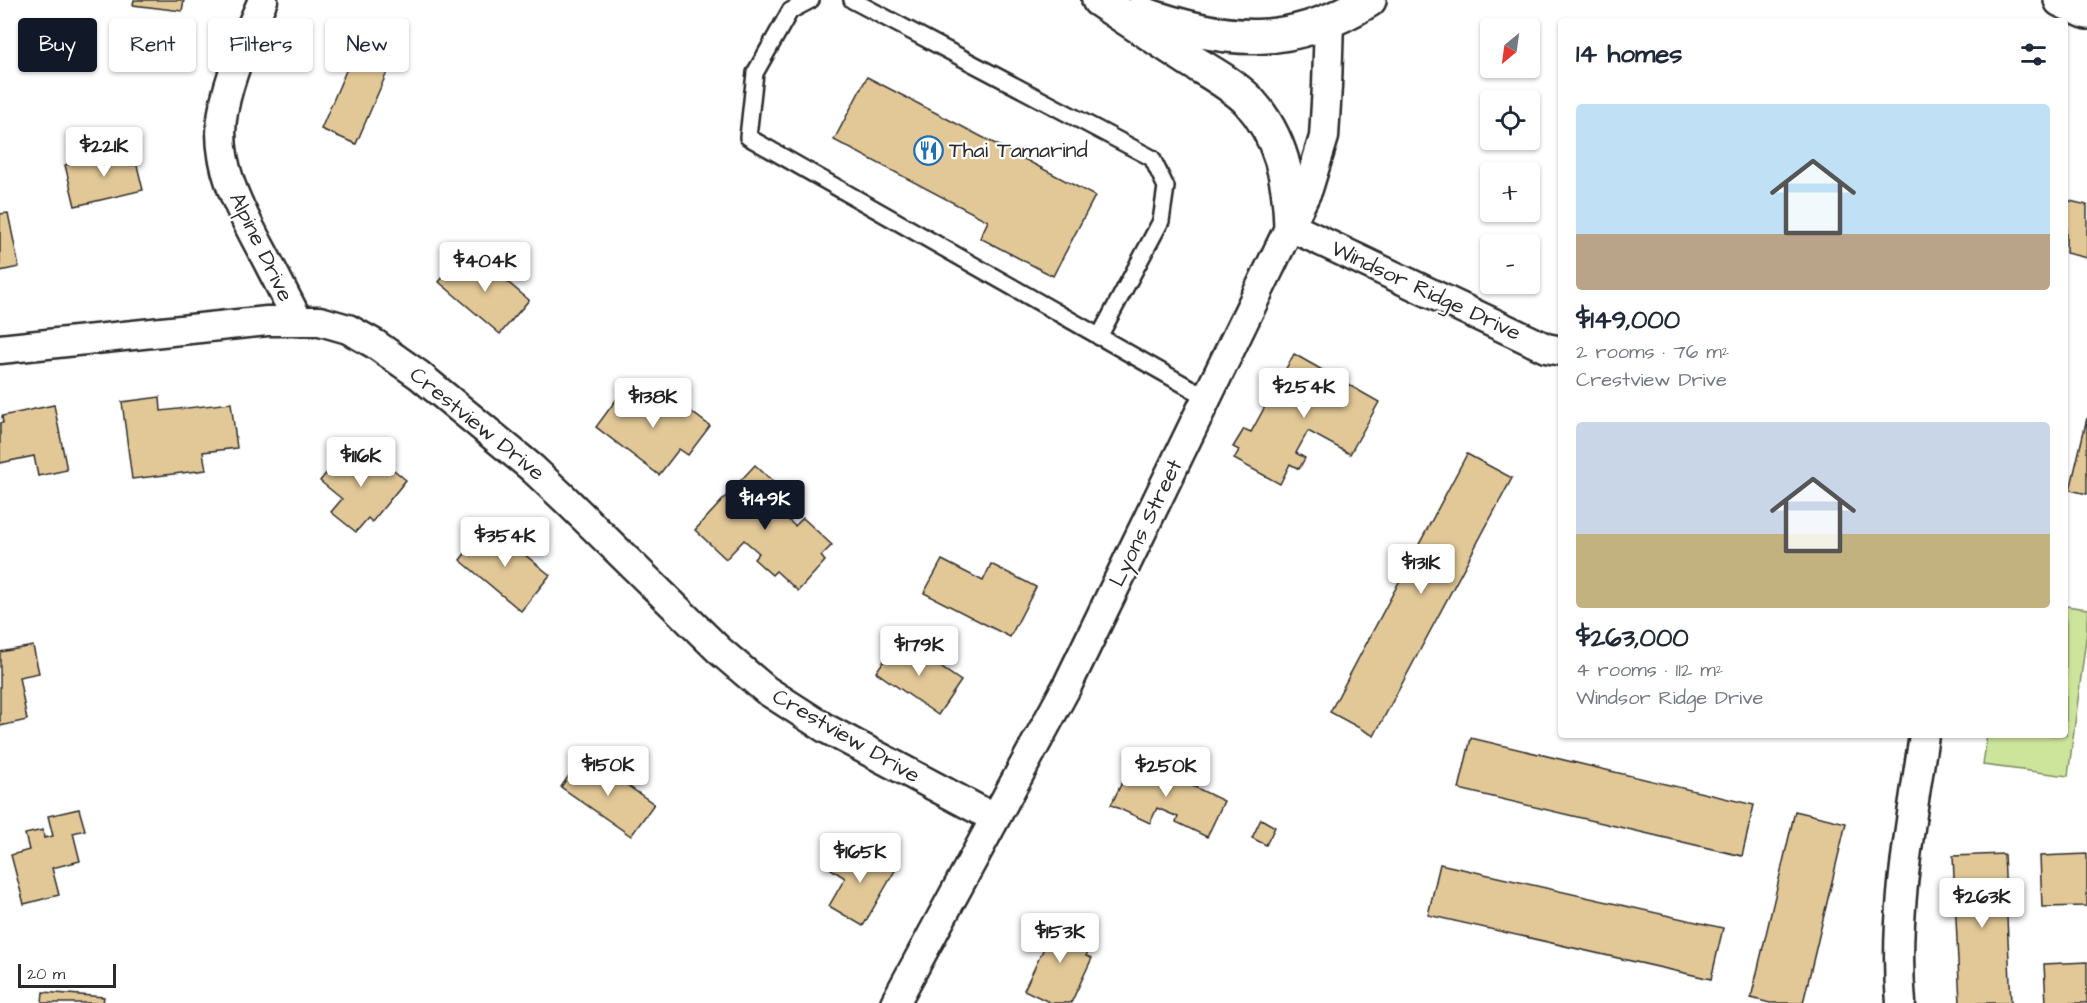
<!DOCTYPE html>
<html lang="en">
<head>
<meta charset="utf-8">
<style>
  body { margin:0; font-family:"Architects Daughter",sans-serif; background:#f2f2f3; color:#1f2937; height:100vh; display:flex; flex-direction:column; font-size:22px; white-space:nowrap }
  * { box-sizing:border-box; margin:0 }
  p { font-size:20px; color:#747a83 }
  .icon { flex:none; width:33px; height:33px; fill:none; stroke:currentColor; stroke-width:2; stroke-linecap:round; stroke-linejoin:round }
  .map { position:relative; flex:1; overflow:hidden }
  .drawer { position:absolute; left:1558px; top:18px; width:510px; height:720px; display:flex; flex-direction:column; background:#fff; border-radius:6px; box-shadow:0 2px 4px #0004 }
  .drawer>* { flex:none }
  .banner { position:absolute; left:18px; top:18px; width:570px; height:54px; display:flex; gap:12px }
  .needle { width:39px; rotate:209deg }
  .buttons { position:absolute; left:1480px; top:18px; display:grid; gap:12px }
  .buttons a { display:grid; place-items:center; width:60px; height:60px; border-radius:6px; background:#fff; box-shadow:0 2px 4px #0004; font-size:30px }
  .scale { position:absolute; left:18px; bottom:15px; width:98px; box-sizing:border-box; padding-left:6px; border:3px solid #2b2b2b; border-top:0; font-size:16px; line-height:21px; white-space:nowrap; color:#2b2b2b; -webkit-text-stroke:4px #fff; paint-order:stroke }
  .price { position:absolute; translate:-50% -51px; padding:0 14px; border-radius:6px; background:#fff; color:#222; font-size:20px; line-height:39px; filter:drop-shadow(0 2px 3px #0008) }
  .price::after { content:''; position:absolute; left:50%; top:36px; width:18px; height:14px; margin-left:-9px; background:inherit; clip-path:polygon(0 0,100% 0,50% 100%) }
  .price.active { background:#111827; color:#fff }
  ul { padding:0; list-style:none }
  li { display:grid; align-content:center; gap:12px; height:318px; padding:0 18px }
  li span { display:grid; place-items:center; height:186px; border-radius:6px; color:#555 }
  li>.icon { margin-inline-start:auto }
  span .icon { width:108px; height:108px; fill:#fffc; stroke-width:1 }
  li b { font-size:26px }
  h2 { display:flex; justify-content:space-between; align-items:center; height:72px; padding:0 18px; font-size:26px }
  .chip { padding:0 21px; border-radius:6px; background:#fff; box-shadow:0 2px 4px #0004; font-size:21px; line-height:54px }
  .chip.active { background:#111827; color:#fff }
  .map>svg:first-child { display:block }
  .green { fill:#cce59b; stroke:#7c8863; stroke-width:1.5 }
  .building { fill:#e2c897; stroke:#2b2b2b; stroke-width:1.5 }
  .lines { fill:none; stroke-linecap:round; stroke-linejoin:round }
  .lane-casing { stroke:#2b2b2b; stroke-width:20 }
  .street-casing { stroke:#2b2b2b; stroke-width:33 }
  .secondary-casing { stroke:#2b2b2b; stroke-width:38 }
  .highway-casing { stroke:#2b2b2b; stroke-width:38 }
  .lane { stroke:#fff; stroke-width:15 }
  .street { stroke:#fff; stroke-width:28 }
  .secondary { stroke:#fff; stroke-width:33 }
  .highway { stroke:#fff; stroke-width:33 }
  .labels { text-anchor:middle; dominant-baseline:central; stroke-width:4.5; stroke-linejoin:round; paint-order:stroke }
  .poi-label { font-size:22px; fill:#2b2b2b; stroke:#fff; text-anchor:start }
  .street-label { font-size:22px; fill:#2b2b2b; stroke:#fff }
</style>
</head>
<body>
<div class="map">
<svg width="2087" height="1003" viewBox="0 0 2087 1003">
  <rect width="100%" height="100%" fill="#fff"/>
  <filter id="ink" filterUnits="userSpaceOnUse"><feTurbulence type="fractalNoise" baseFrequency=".0167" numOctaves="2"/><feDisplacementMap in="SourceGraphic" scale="12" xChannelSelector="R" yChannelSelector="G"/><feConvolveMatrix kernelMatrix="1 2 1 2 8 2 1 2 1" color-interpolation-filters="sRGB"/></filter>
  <g filter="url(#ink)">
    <!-- green -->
    <polygon class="green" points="2066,606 2087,609 2087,631 2068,776 1983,765 1987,735 2066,735"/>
    <!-- building -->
    <g class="building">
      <polygon points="134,0 184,0 182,11 133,5"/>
      <polygon points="360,38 395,54 356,144 321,129"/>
      <polygon points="867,77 1095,196 1053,276 980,238 988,221 834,140"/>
      <polygon points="133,149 143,190 75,206 65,165"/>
      <polygon points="2066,200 2087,205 2087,258 2066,253"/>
      <polygon points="8,213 19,267 0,271 0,214"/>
      <polygon points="460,256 474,267 480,259 529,300 500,334 439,282"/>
      <polygon points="1294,354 1379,402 1350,454 1308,431 1296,453 1305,458 1299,469 1290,464 1280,484 1234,459 1239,450 1233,447 1244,429 1251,432"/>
      <polygon points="624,389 644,404 640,409 647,415 665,392 710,426 688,455 679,449 659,475 596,427"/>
      <polygon points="160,397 161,411 231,403 237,448 203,452 206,470 132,479 122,402"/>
      <polygon points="54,405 67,470 38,476 34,456 0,463 0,423 3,423 2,416"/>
      <polygon points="2087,418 2087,494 2070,490"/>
      <polygon points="347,447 370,466 377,456 406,480 372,522 368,518 356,532 331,512 342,499 320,481"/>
      <polygon points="1467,454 1512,478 1374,736 1330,712"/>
      <polygon points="755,465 779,487 767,501 795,526 803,518 832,545 821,556 825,561 798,591 776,571 772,575 754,559 759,553 744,540 726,559 695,530"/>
      <polygon points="488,525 550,575 521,611 460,560"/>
      <polygon points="942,560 983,581 991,564 1036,587 1010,637 924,593"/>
      <polygon points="899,639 961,681 938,715 876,672"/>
      <polygon points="33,646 39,673 19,677 27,720 0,726 0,652"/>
      <polygon points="1471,738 1754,805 1742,856 1459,789"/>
      <polygon points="581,758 608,778 611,774 654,804 631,836 561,787"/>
      <polygon points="1134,758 1224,801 1207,837 1176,822 1178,817 1157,808 1150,823 1111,805"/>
      <polygon points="79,809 85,830 73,833 80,861 52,868 59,895 24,904 11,855 29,850 25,834 43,830 44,838 53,836 48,816"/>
      <polygon points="1795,811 1846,823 1803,1003 1770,1003 1751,998"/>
      <polygon points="1261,819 1275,827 1266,845 1252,838"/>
      <polygon points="845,845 868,859 872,852 897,867 863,926 829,906 845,878 831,869"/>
      <polygon points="2004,854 2011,1003 1960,1003 1953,856"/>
      <polygon points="2087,854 2087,906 2042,907 2040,856"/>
      <polygon points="1440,864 1723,928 1711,979 1428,915"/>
      <polygon points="1052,919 1094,939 1086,956 1092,958 1071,1003 1051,1003 1024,990 1044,948 1039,946"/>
      <polygon points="2087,962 2087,1003 2046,1003 2044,964"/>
      <polygon points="43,992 104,997 103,1003 42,1003"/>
    </g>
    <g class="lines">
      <defs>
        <g id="lane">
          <polyline points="811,0 790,11 755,73 748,137 1206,397"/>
          <polyline points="852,0 1152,158 1166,187 1161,221 1099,337"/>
        </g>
        <g id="street">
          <path d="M263,0C248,34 229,76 223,112C214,161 238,206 260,247C273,271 285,296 298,320"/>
          <polyline points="1291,227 1546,348 1562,351"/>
          <polyline points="0,349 267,321 320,321 348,329 375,344 419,375 532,468 567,501 720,651 766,690 825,728 994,818"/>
          <polyline points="895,1003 1067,686 1308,189 1324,137 1327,86 1329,21"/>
          <path d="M1901,1003C1893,914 1911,823 1924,735"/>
        </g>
        <g id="secondary">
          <path d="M1099,0C1128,19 1158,39 1187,58C1207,71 1231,83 1248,100C1281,136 1290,180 1291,227"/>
          <path d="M1140,13C1225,43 1289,50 1369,0"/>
        </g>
        <polyline id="highway" points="2061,0 2087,12"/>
      </defs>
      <!-- lane casing -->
      <use href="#lane" class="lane-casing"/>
      <!-- street casing -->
      <use href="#street" class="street-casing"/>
      <!-- secondary casing -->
      <use href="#secondary" class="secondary-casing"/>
      <!-- highway casing -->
      <use href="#highway" class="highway-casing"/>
      <!-- lane -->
      <use href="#lane" class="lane"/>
      <!-- street -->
      <use href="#street" class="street"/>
      <!-- secondary -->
      <use href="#secondary" class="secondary"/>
      <!-- highway -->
      <use href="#highway" class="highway"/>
    </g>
  </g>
  <!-- icons -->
  <defs>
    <symbol id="restaurant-ring" viewBox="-11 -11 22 22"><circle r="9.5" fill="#fff" stroke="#1f6fb2" stroke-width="1.5"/><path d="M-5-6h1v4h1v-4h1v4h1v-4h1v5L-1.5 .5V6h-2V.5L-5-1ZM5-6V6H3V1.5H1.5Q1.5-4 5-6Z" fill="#1f6fb2"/></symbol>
  </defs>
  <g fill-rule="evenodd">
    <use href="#restaurant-ring" x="912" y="134" width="33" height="33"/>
  </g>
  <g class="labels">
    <!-- poi labels -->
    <g class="poi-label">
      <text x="949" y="150">Thai Tamarind</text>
    </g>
    <!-- street labels -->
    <g class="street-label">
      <text transform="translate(261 247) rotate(64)">Alpine Drive</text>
      <text transform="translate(1426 291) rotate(25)">Windsor Ridge Drive</text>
      <text transform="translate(477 424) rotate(39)">Crestview Drive</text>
      <text transform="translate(1146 523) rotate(-64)">Lyons Street</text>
      <text transform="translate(846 736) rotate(30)">Crestview Drive</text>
    </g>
  </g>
</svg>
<div class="buttons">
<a><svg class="needle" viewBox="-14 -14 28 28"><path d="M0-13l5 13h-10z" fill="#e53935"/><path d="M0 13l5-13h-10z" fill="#747a83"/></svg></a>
<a><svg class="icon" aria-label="locate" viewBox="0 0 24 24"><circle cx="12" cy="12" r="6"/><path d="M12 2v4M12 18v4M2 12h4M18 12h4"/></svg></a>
<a>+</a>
<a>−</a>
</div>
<div class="scale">20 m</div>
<b class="price" style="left:104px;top:178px">$221K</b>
<b class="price" style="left:485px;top:293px">$404K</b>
<b class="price" style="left:1304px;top:419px">$254K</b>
<b class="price" style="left:653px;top:429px">$138K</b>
<b class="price" style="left:361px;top:488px">$116K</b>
<b class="price active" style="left:765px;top:531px">$149K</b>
<b class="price" style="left:505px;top:568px">$354K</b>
<b class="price" style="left:1421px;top:595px">$131K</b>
<b class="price" style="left:919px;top:677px">$179K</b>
<b class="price" style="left:608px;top:797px">$150K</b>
<b class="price" style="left:1166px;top:798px">$250K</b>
<b class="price" style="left:860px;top:884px">$165K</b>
<b class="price" style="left:1982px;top:929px">$263K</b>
<b class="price" style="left:1060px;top:964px">$153K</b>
<div class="banner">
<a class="chip active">Buy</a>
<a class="chip">Rent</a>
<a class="chip">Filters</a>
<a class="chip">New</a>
</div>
<section class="drawer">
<h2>14 homes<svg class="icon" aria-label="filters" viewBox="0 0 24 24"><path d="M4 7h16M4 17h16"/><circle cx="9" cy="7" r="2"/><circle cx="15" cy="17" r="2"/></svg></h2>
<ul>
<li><span style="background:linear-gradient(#bfe0f5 70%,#b9a48a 0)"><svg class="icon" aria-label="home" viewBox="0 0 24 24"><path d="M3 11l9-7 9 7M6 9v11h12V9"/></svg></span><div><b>$149,000</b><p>2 rooms · 76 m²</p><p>Crestview Drive</p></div></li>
<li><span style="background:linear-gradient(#c9d6e8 60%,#c2b280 0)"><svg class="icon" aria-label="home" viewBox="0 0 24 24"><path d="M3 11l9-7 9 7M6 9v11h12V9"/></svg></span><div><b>$263,000</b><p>4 rooms · 112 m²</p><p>Windsor Ridge Drive</p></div></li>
</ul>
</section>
</div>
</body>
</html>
